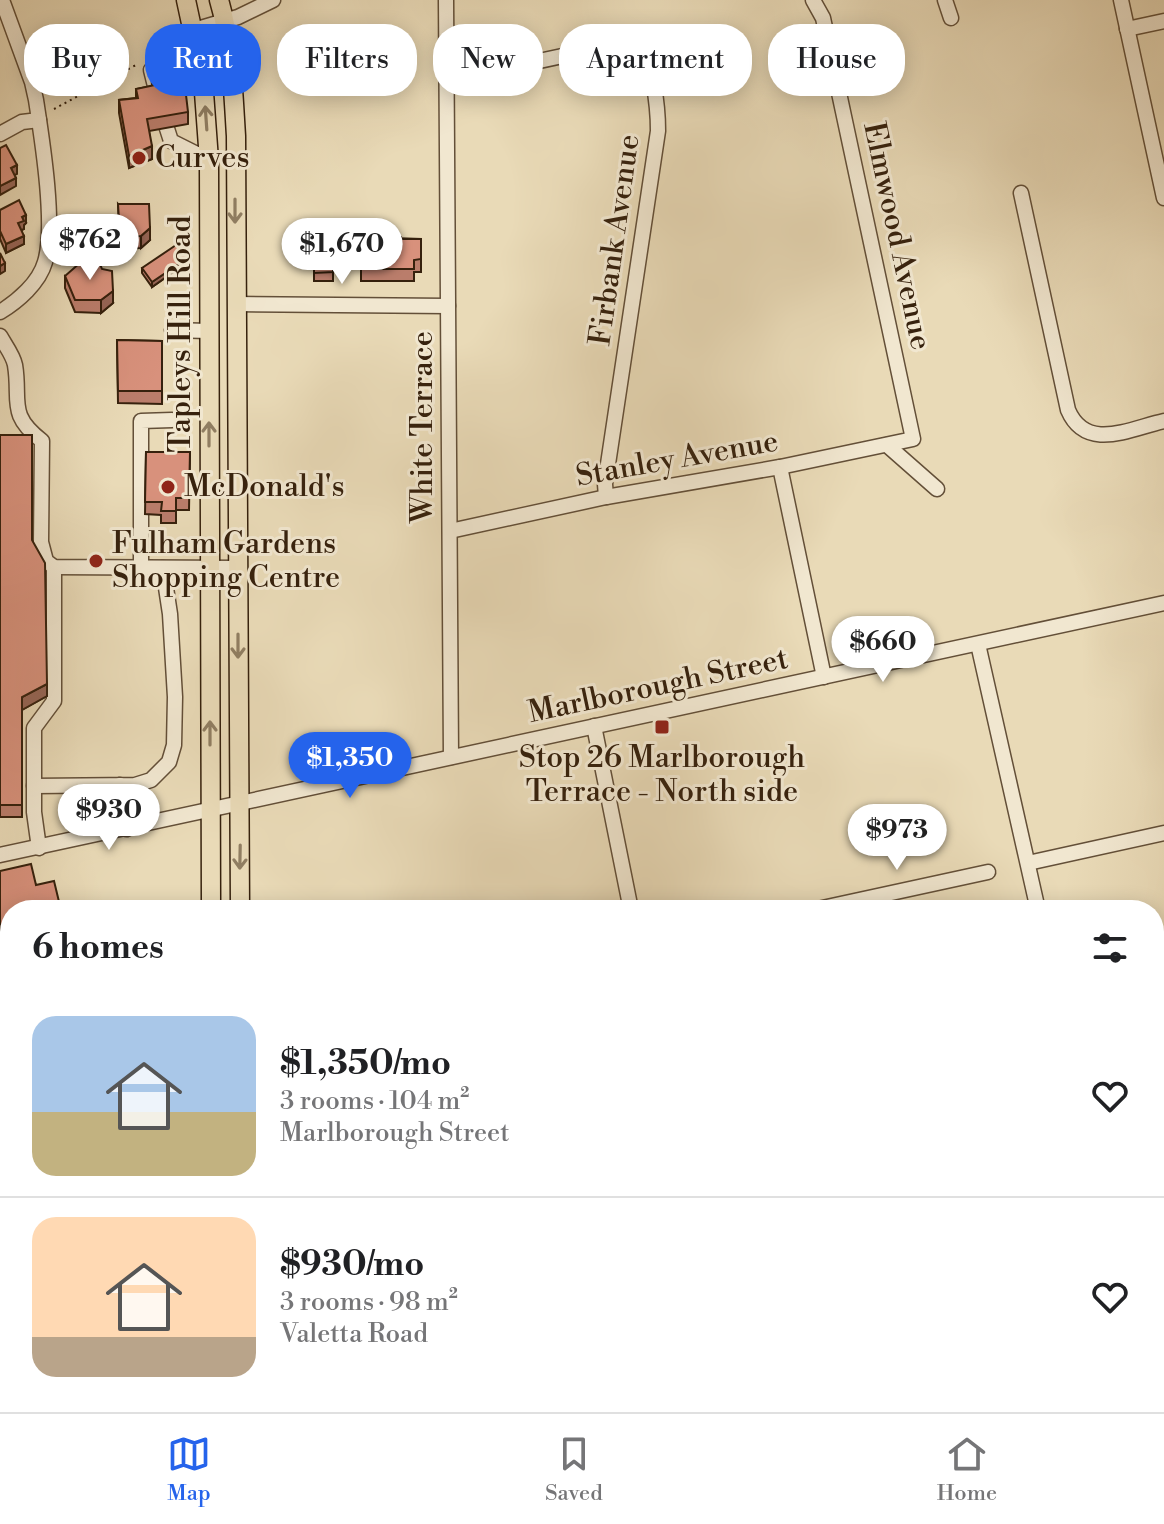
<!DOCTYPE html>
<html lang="en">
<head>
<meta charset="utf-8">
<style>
  body { margin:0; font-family:"Libre Bodoni",serif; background:#f2f2f2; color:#202124; height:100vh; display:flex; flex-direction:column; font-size:30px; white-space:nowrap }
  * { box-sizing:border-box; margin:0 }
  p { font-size:26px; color:#757577 }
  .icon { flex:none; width:44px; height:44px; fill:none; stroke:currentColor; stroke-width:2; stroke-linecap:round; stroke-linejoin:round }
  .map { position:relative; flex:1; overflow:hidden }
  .panel { position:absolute; left:0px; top:900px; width:1164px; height:512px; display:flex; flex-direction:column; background:#fff; border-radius:32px 32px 0 0; box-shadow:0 4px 20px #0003 }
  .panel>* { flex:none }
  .hud { position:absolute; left:24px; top:24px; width:1116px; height:72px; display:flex; gap:16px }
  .price { position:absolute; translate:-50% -68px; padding:0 18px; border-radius:28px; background:#fff; color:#222; font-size:26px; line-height:52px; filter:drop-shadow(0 2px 4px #0008) }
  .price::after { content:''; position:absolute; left:50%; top:48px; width:24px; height:18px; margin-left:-12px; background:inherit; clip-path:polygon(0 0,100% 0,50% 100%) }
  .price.on { background:#2563eb; color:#fff }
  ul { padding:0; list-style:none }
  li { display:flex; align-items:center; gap:24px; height:200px; padding:0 32px }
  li+li { border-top:2px solid #e0e0e0 }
  li span { display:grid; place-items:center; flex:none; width:224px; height:160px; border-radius:24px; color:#555 }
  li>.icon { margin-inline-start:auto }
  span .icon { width:96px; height:96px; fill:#fffc; stroke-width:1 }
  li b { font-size:34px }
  h2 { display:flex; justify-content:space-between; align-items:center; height:96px; padding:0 32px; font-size:34px }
  .pill { padding:0 28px; border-radius:32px; background:#fff; box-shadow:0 4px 20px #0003; font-size:28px; line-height:72px }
  .pill.on { background:#2563eb; color:#fff }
  .tab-bar { display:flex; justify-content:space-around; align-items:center; height:112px; border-top:2px solid #e0e0e0; background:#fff; font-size:22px; color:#757577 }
  .tab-bar a { display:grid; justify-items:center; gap:4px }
  .tab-bar .on { color:#2563eb }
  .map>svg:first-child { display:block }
  .green { fill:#b7bf8e; stroke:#76704e; stroke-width:2 }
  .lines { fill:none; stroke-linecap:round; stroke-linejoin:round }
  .minor-casing { stroke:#634f38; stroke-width:17 }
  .major-casing { stroke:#36210d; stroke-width:21 }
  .path { stroke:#36210d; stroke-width:2; stroke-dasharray:2 4; stroke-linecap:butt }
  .minor { stroke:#f1e7d0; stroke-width:14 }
  .major { stroke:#e9dab7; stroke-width:18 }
  .wall { fill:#ba7d6b; stroke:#36210d; stroke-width:2 }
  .shaded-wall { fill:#976657; stroke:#36210d; stroke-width:2 }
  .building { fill:#d8917c; stroke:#36210d; stroke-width:2 }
  .oneway { stroke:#907e62 }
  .poi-dot { fill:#8f2418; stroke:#f1e7d0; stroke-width:3 }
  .labels { text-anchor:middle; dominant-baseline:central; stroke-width:6; stroke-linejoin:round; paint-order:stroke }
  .poi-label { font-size:30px; fill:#36210d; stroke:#f1e7d0; text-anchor:start }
  .street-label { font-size:30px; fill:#36210d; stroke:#f1e7d0 }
</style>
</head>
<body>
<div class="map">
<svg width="1164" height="1412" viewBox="0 0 1164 1412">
  <rect width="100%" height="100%" fill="#e9dab7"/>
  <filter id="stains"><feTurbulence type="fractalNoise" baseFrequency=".0025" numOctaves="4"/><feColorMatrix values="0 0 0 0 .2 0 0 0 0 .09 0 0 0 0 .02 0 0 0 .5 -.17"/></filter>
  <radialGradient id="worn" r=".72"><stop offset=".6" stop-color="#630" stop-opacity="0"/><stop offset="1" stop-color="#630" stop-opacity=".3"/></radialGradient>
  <!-- green -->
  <polygon class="green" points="512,1402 905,1402 907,1412 514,1412"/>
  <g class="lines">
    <defs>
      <g id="minor">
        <polyline points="446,0 451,757"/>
        <polyline points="945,0 951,18"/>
        <polyline points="1121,0 1164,198"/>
        <polyline points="1127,29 1164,21"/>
        <polyline points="194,30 238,17 273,0"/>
        <path d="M447,75H474L623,43H637C653,59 658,107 658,131L605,484L606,497"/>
        <polyline points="155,86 151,70 198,48"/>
        <polyline points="161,110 171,141 209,160"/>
        <polyline points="0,134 22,122 39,120"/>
        <path d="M1021,193L1068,410C1086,452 1129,429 1164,421"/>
        <polyline points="236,304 448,306"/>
        <path d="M0,312C18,301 39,283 45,262C56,226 42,139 36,100L32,82L2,0"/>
        <polyline points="172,330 208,331"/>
        <path d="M0,336C5,345 13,355 15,365C21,401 7,414 42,441L41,542L46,561L54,567L238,568"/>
        <polyline points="887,445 937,489"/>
        <polyline points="780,467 824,677"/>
        <polyline points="450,531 606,497 780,467 913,439 823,18 813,0"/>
        <polyline points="141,568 141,421 172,420"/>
        <polyline points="978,644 1038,910"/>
        <polyline points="594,726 630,905"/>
        <polyline points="120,785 127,829"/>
        <polyline points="34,786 135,785 151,780 169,762 174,745 175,697 170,614 163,568"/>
        <polyline points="39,848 34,812 34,728 54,701 54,567"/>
        <polyline points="0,855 1164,603"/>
        <polyline points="1028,863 1164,833"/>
        <polyline points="813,910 988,872"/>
        <polyline points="1154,1083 1164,1081"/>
        <polyline points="0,1234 10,1232"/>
        <polyline points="0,1274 7,1306"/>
        <polyline points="1154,1303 1164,1301"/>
        <polyline points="408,1402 409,1412"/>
        <polyline points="926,1402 928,1412"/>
        <polyline points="1145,1402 1147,1412"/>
        <polyline points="10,1405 11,1412"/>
      </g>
      <g id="major">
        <polyline points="186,0 203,79 209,160 211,910"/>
        <path d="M219,0C232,44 233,90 236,136L240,910"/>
        <polyline points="213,1402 213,1412"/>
        <polyline points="237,1402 237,1412"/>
      </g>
    </defs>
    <!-- minor casing -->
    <use href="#minor" class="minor-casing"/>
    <!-- major casing -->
    <use href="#major" class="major-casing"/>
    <!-- path -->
    <polyline class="path" points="54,109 136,65"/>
    <!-- minor -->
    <use href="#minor" class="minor"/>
    <!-- major -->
    <use href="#major" class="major"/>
  </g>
  <!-- wall -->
  <g class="wall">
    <polygon points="151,70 188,112 188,124 149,131 152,159 129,168 119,113 119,100 136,98 136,89 152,86"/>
    <polygon points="118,204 150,240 141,248 120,249"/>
    <polygon points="0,210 26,223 24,225 24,229 21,230 24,244 6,253 0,239"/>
    <polygon points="361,237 421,239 421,272 414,272 414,281 361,281"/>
    <rect x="314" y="256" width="19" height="25"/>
    <polygon points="189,261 152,287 142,273 142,268"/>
    <polygon points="65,276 113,303 101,313 75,312 65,288"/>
    <polygon points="117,340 162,341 162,404 118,403"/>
    <polygon points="0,435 32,540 47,696 22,710 22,817 0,817"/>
    <polygon points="146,452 190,452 189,510 176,510 176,523 161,523 161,515 145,514"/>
    <polygon points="0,871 36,885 10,910 10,997 0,953"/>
  </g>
  <!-- shaded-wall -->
  <g class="shaded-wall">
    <polygon points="152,146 152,159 129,168 129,156"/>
    <polygon points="17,165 17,174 11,177 11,168"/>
    <polygon points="16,178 16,186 0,195 0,186"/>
    <polygon points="26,215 26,223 24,225 24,229 18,232 18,223 22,217"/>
    <polygon points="150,228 150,240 141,248 141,236"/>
    <polygon points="24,236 24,244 6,253 6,244"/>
    <polygon points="189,257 189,261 152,287 152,282"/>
    <polygon points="5,263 5,271 0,274 0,266"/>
    <polygon points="113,291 113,303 101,313 101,300"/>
    <polygon points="47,684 47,696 22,710 22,817 22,697"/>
  </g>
  <!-- building -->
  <g class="building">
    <polygon points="174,65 184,78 188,112 147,119 152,146 129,156 119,100 138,98 136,89 155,85 151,70"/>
    <polygon points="6,145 17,165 11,168 16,178 0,186 0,148"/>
    <polygon points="19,200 26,215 22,217 24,221 18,223 24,236 6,244 0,231 0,210"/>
    <polygon points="118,204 149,204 150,228 141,236 120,237"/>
    <polygon points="361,237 401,237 401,239 421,239 421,259 414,260 414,269 361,269"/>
    <polygon points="179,243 189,257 152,282 142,268"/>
    <polygon points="0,253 5,263 0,266"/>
    <polygon points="314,256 333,256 333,272 314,273"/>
    <polygon points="81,262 100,264 102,269 112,271 113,291 101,300 75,300 65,276"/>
    <polygon points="117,340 162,341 162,391 118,391"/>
    <polygon points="0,435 32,435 32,540 45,563 47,684 22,697 22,805 0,805"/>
    <polygon points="146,452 190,452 189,498 176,498 176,511 161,511 162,502 145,502"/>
    <polygon points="31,864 36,885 54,881 61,910 10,910 10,985 0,941 0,871"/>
  </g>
  <!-- one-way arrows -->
  <defs><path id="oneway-shaft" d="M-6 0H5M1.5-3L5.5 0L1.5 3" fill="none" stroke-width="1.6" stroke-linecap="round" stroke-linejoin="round" transform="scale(2)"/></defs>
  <g class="oneway">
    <use href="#oneway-shaft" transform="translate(206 118) rotate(-94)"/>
    <use href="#oneway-shaft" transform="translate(235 211) rotate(90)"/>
    <use href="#oneway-shaft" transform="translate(209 434) rotate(-90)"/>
    <use href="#oneway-shaft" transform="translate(238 646) rotate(90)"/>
    <use href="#oneway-shaft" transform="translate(210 733) rotate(-90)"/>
    <use href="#oneway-shaft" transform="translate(240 857) rotate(91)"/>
  </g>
  <!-- markers -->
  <g class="poi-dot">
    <circle cx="139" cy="158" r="8"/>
    <circle cx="168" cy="487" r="8"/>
    <circle cx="96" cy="561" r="8"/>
    <rect x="654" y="719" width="16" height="16" rx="4"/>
  </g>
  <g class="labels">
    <!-- poi labels -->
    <g class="poi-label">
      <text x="155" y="158">Curves</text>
      <text x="184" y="487">McDonald's</text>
      <text x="112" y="544">Fulham Gardens<tspan x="112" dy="34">Shopping Centre</tspan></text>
      <text x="662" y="758" text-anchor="middle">Stop 26 Marlborough<tspan x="662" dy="34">Terrace - North side</tspan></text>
    </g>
    <!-- street labels -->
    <g class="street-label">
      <text transform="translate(897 236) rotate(78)">Elmwood Avenue</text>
      <text transform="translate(615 240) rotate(-82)">Firbank Avenue</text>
      <text transform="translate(181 334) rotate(-90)">Tapleys Hill Road</text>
      <text transform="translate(423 427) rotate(-90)">White Terrace</text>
      <text transform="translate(677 459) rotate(-10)">Stanley Avenue</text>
      <text transform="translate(658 686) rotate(-12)">Marlborough Street</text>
    </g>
  </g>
  <rect width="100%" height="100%" filter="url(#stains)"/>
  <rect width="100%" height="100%" fill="url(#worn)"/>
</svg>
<b class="price" style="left:90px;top:282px">$762</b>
<b class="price" style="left:342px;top:286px">$1,670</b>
<b class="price" style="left:883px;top:684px">$660</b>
<b class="price on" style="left:350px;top:800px">$1,350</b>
<b class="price" style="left:109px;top:852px">$930</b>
<b class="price" style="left:897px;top:872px">$973</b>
<div class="hud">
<a class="pill">Buy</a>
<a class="pill on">Rent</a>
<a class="pill">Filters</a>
<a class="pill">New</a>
<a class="pill">Apartment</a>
<a class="pill">House</a>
</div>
<section class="panel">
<h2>6 homes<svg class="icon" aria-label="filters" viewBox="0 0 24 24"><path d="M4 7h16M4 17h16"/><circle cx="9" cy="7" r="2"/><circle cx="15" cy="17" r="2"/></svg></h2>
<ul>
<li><span style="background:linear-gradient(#a9c7e8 60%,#c2b280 0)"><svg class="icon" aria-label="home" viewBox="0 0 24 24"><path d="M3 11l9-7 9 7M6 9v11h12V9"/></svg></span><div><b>$1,350/mo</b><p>3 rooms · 104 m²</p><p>Marlborough Street</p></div><svg class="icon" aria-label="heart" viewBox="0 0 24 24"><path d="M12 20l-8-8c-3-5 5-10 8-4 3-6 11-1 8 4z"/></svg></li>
<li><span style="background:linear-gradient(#ffd9b3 75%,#b9a48a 0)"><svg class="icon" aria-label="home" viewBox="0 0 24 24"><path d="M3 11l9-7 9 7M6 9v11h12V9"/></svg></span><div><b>$930/mo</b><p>3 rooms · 98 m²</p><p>Valetta Road</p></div><svg class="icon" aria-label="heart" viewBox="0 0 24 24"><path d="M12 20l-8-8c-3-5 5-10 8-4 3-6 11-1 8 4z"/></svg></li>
</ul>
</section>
</div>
<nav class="tab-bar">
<a class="on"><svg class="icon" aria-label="map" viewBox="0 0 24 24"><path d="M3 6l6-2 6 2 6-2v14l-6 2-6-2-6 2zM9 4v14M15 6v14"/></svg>Map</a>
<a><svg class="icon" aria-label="saved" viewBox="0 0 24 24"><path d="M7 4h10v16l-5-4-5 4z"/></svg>Saved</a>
<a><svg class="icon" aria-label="home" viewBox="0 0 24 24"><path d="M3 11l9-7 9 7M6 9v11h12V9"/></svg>Home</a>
</nav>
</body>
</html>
